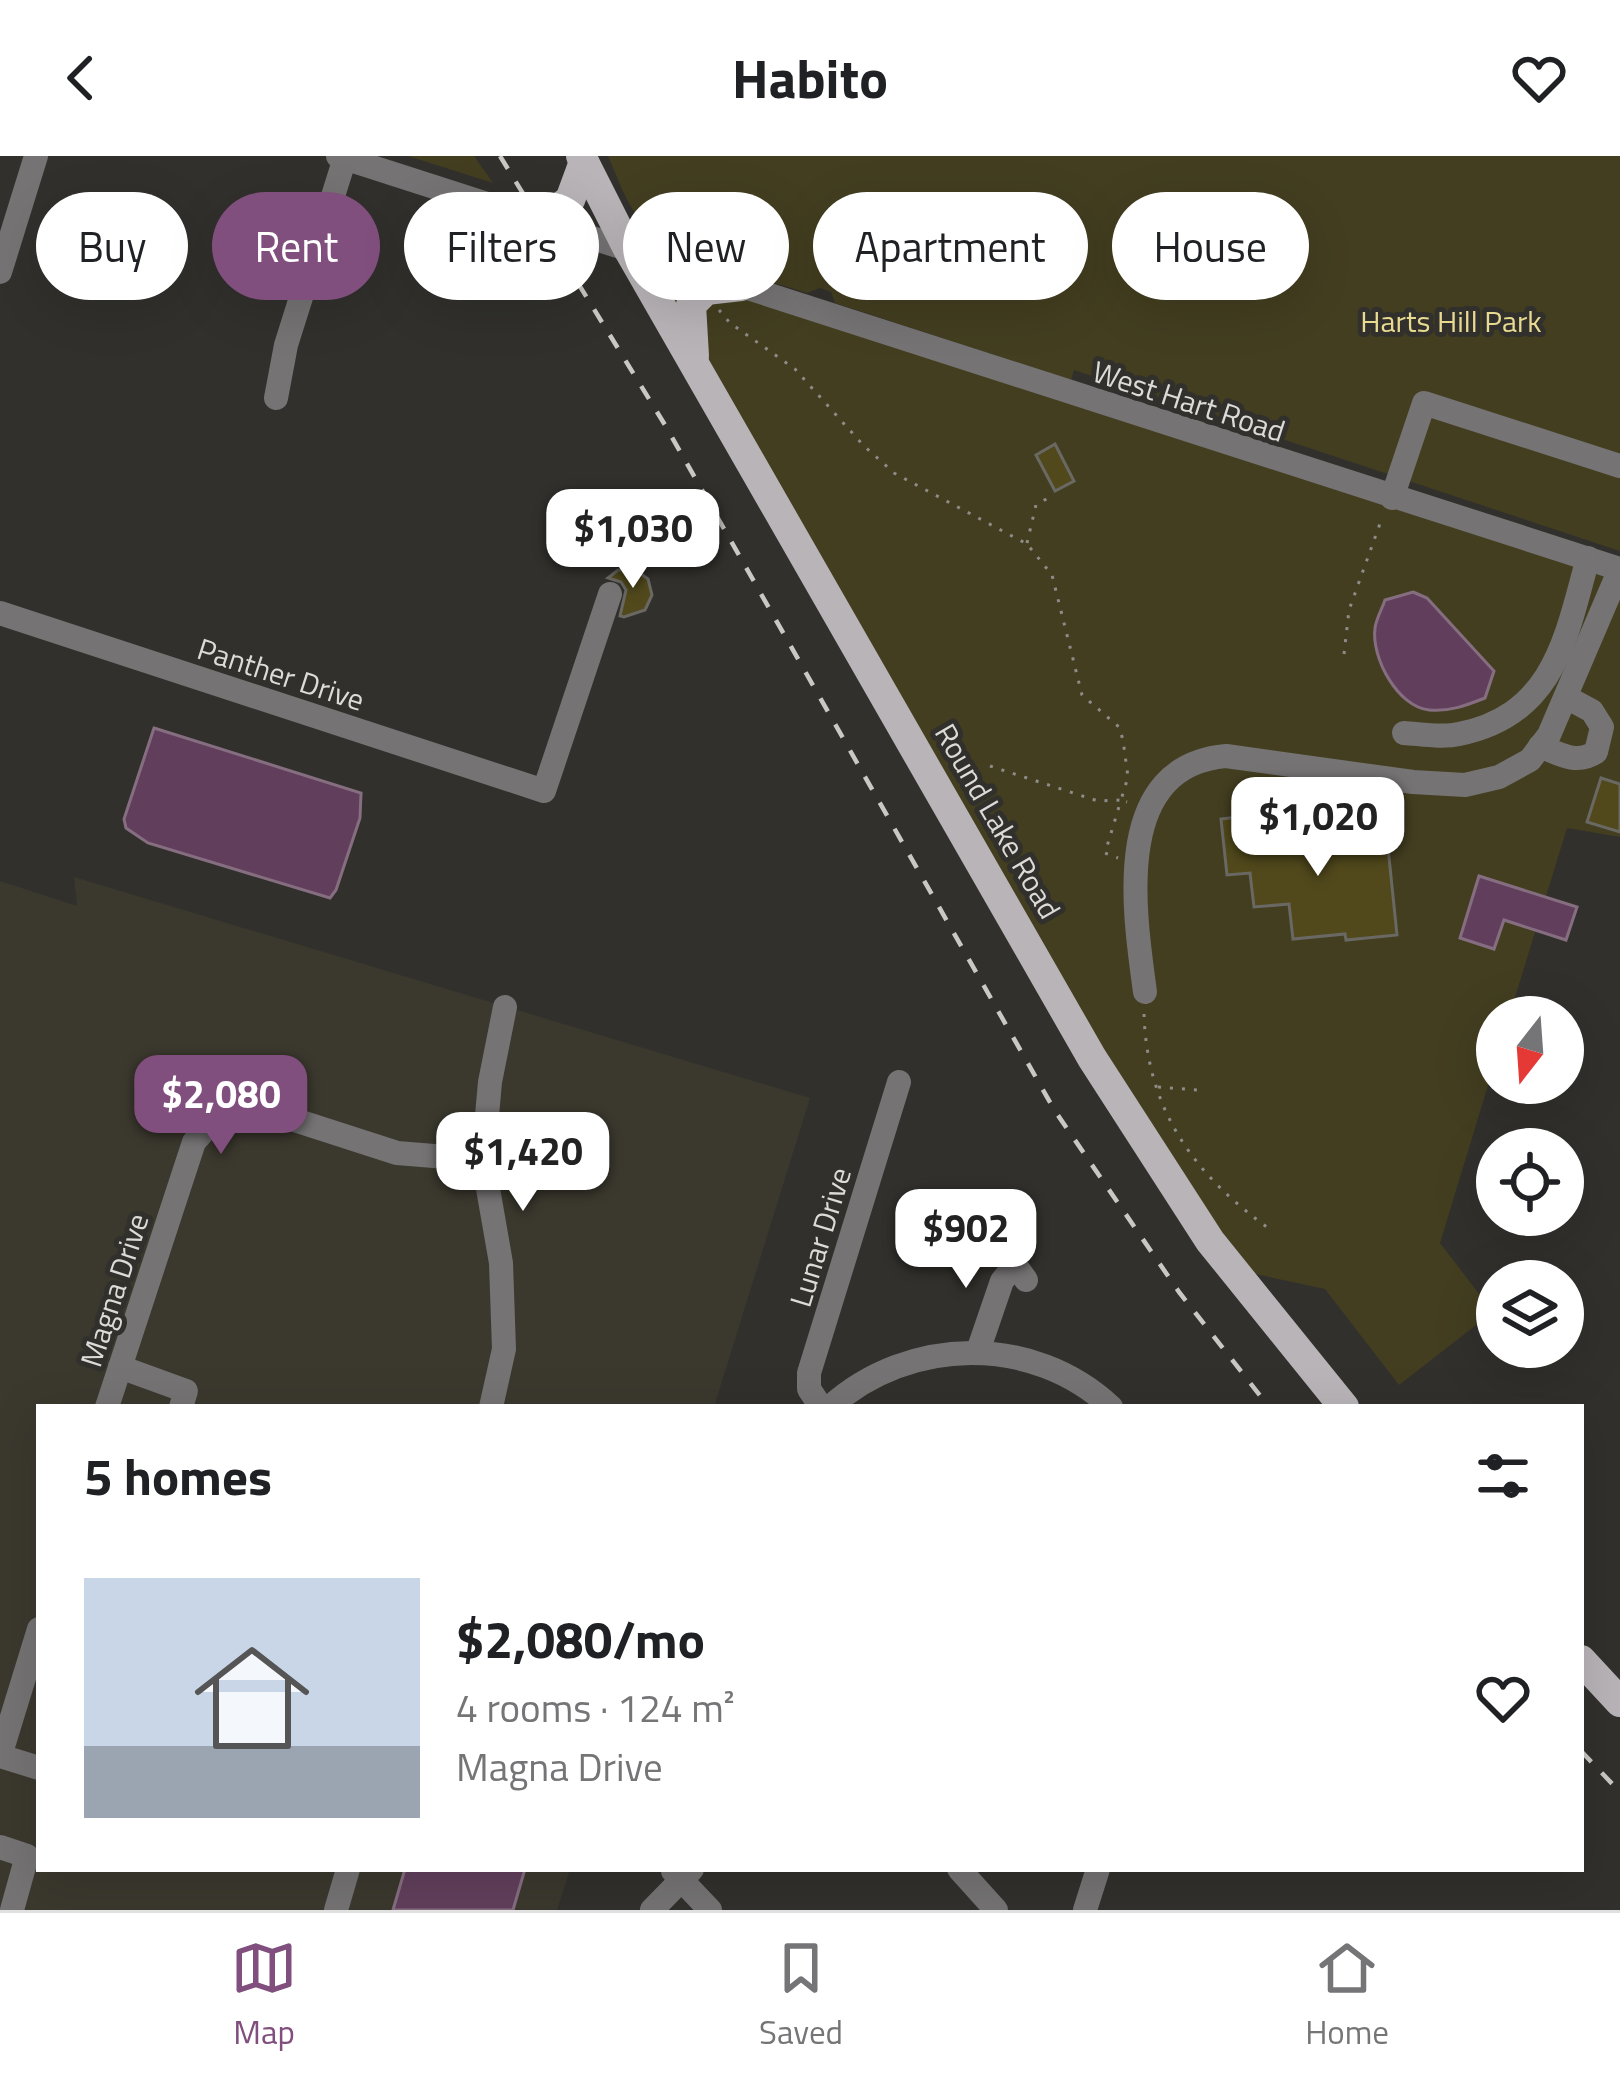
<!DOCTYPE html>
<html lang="en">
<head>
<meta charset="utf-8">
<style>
  body { margin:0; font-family:"Titillium Web",sans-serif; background:#f2f2f2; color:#202124; height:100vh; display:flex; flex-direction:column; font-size:45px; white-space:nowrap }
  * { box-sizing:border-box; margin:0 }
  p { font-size:39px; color:#757577 }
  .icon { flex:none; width:66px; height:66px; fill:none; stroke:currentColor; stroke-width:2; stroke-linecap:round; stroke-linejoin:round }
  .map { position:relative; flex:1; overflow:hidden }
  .panel { position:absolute; left:36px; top:1248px; width:1548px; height:468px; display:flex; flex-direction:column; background:#fff; border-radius:0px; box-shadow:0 12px 48px #0002 }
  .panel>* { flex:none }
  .top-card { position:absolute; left:36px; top:36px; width:1548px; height:108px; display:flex; gap:24px }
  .needle { width:78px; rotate:197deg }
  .buttons { position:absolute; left:1476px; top:840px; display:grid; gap:24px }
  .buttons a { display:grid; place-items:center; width:108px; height:108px; border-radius:50%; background:#fff; box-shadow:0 12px 48px #0002; font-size:60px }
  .price { position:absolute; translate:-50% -102px; padding:0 27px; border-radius:24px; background:#fff; color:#222; font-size:39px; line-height:78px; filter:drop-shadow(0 3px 6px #0008) }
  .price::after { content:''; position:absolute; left:50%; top:72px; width:36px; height:27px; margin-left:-18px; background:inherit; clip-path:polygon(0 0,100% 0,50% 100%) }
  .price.selected { background:#814f7e; color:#fff }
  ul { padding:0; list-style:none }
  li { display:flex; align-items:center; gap:36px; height:300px; padding:0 48px }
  li span { display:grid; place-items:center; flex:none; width:336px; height:240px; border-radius:0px; color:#555 }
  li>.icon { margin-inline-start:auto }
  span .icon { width:144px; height:144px; fill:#fffc; stroke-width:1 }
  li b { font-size:51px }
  h2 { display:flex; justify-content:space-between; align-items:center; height:144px; padding:0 48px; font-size:51px }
  .pill { padding:0 42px; border-radius:54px; background:#fff; box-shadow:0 12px 48px #0002; font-size:42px; line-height:108px }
  .pill.selected { background:#814f7e; color:#fff }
  header { display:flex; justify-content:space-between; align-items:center; height:156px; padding:0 48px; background:#fff; font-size:54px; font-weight:700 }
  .dock { display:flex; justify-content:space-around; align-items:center; height:168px; border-top:3px solid #e0e0e0; background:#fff; font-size:33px; color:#757577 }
  .dock a { display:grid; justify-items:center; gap:6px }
  .dock .selected { color:#814f7e }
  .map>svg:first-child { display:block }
  .built { fill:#3b392e }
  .green { fill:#433e20 }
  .water { fill:#613f5c; stroke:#866e81; stroke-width:3 }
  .building { fill:#51491c; stroke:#696863; stroke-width:3 }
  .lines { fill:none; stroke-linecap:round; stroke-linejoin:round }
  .path { stroke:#8d8c89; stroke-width:3; stroke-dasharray:3 9; stroke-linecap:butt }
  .minor { stroke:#757374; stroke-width:24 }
  .major { stroke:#b9b4b8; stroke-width:30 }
  .rail { stroke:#c9c8c5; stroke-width:4.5; stroke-dasharray:15 15; stroke-linecap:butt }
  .labels { text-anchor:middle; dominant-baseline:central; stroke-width:10; stroke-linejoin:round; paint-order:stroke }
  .park-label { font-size:30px; fill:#e8da91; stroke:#31302c }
  .street-label { font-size:30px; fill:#dcdbd8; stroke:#31302c }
</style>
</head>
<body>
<header><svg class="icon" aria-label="back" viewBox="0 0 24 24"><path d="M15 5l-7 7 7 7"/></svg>Habito<svg class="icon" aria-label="heart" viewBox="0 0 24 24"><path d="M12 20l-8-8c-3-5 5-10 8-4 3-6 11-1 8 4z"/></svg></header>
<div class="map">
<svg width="1620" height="1754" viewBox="0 0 1620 1754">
  <rect width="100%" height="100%" fill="#31302c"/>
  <!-- built -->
  <polygon class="built" points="74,721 810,942 714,1251 39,1251 39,1713 570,1713 557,1754 0,1754 0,725 77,750"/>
  <!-- green -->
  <g class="green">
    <polygon points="408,0 474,0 493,27"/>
    <path d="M608,0H1620V395L1074,214L1071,224L835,147L831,136L820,132L807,137C755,120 683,108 643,67C626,49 618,22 608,0Z"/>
    <polygon points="627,91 1620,414 1620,681 1567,672 1509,861 1497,861 1497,900 1440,1087 1493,1156 1399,1229 1325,1133 1232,1113"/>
  </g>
  <!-- water -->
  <g class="water">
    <path d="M1413,436L1427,442L1494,515L1485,542C1467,549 1450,556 1429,554C1398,551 1371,502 1375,472C1376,463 1382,453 1385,444Z"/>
    <polygon points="154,572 361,637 360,662 336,734 330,742 148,687 126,672 124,663"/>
    <polygon points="1479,720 1577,751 1566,784 1504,764 1494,793 1460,782"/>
    <polygon points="405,1713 525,1713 513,1754 393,1754"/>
  </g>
  <!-- building -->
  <g class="building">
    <polygon points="1055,288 1074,325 1055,335 1036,299"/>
    <polygon points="634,413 648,423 652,439 645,454 624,461 620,460 626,434 621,426 608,422 618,414"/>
    <polygon points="1601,622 1620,628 1620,676 1587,666"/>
    <polygon points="1254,659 1257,685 1330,674 1331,681 1386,672 1397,779 1346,784 1345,778 1293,783 1289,748 1254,751 1250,717 1227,719 1221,663"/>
  </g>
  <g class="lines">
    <!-- path -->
    <g class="path">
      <polyline points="719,154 730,167 795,213 863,289 894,317 1027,388 1052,419 1082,539 1119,571 1123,584 1128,621 1121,644 1127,646"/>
      <polyline points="1027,387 1036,349 1053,339"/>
      <polyline points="1344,498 1349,454 1382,362"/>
      <polyline points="990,610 1098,645 1121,644 1105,697 1118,702"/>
      <path d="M1144,858C1147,955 1195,1020 1271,1074"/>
      <polyline points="1158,931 1198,934"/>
    </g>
    <!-- minor -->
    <g class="minor">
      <polyline points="338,0 1620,413"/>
      <polyline points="0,116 36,0"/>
      <polyline points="276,242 286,189 345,2"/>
      <polyline points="1392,342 1424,247 1620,310"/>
      <polyline points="0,457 544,635 610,438"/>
      <path d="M1404,577C1421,578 1442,582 1459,578C1554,559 1566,482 1588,402"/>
      <path d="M1540,590C1559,598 1577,609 1596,596L1602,571L1592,555L1566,541"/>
      <path d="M1145,836C1134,755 1111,610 1226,600L1413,626L1465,629L1499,621L1530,604L1549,579L1620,413"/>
      <polyline points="1005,1095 1026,1124"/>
      <polyline points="978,1195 1002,1125 1015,1109"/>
      <polyline points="120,1211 186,1235 181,1251"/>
      <polyline points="107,1251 194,986 220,957 273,957 397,997 483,1004"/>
      <polyline points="491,1251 504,1193 501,1107 483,1004 490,926 505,851"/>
      <polyline points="821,1251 809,1233 809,1217 899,926"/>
      <path d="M830,1251C909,1180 1033,1178 1111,1251"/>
      <polyline points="39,1473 0,1600 39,1612"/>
      <polyline points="0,1691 27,1700 12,1754"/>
      <polyline points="959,1713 996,1754"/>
      <polyline points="673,1715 710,1754"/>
      <polyline points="336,1754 348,1713"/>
      <polyline points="652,1754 692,1713"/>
      <polyline points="1085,1754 1098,1713"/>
    </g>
    <!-- major -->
    <g class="major">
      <polyline points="581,0 627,91 1092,902 1210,1085 1344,1251"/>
      <polyline points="542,64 570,44 584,6"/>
      <polyline points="694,200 691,149 706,134 741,130"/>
      <polyline points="1581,1504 1620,1546"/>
    </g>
    <!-- rail -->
    <g class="rail">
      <polyline points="500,0 665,269 1055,955 1179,1136 1269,1251"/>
      <polyline points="1581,1595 1620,1636"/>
    </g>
  </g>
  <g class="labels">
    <!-- park labels -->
    <g class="park-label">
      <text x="1451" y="165">Harts Hill Park</text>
    </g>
    <!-- street labels -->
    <g class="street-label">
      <text transform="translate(1189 245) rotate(18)">West Hart Road</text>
      <text transform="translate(281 518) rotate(18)">Panther Drive</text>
      <text transform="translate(998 665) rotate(60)">Round Lake Road</text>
      <text transform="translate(820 1081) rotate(-73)">Lunar Drive</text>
      <text transform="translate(114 1134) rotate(-72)">Magna Drive</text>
    </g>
  </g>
</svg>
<div class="buttons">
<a><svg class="needle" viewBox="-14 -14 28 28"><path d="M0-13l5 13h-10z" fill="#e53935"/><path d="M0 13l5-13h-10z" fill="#757577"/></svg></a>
<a><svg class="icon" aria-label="locate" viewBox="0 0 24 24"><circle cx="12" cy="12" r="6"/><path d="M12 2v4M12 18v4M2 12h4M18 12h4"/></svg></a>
<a><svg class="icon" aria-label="layers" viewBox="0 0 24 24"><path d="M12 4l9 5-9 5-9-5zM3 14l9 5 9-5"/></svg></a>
</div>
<b class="price" style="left:633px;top:435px">$1,030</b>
<b class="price" style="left:1318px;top:723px">$1,020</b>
<b class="price selected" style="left:221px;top:1001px">$2,080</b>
<b class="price" style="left:523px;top:1058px">$1,420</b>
<b class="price" style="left:966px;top:1135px">$902</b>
<div class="top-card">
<a class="pill">Buy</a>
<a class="pill selected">Rent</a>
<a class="pill">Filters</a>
<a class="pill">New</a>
<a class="pill">Apartment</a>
<a class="pill">House</a>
</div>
<section class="panel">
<h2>5 homes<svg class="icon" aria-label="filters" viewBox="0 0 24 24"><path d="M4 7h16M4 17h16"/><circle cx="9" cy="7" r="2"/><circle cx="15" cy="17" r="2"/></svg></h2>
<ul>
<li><span style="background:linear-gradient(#c9d6e8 70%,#9aa5b1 0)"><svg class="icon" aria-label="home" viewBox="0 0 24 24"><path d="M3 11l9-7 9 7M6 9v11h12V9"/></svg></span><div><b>$2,080/mo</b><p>4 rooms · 124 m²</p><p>Magna Drive</p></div><svg class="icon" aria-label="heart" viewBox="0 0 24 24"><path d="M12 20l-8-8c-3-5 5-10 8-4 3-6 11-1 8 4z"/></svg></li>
</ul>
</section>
</div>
<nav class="dock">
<a class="selected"><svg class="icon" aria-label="map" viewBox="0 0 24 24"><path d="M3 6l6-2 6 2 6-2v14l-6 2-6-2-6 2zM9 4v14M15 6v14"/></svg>Map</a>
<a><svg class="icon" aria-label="saved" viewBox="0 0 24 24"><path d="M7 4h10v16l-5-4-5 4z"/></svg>Saved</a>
<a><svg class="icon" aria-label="home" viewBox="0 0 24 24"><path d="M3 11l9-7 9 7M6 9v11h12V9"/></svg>Home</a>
</nav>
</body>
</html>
